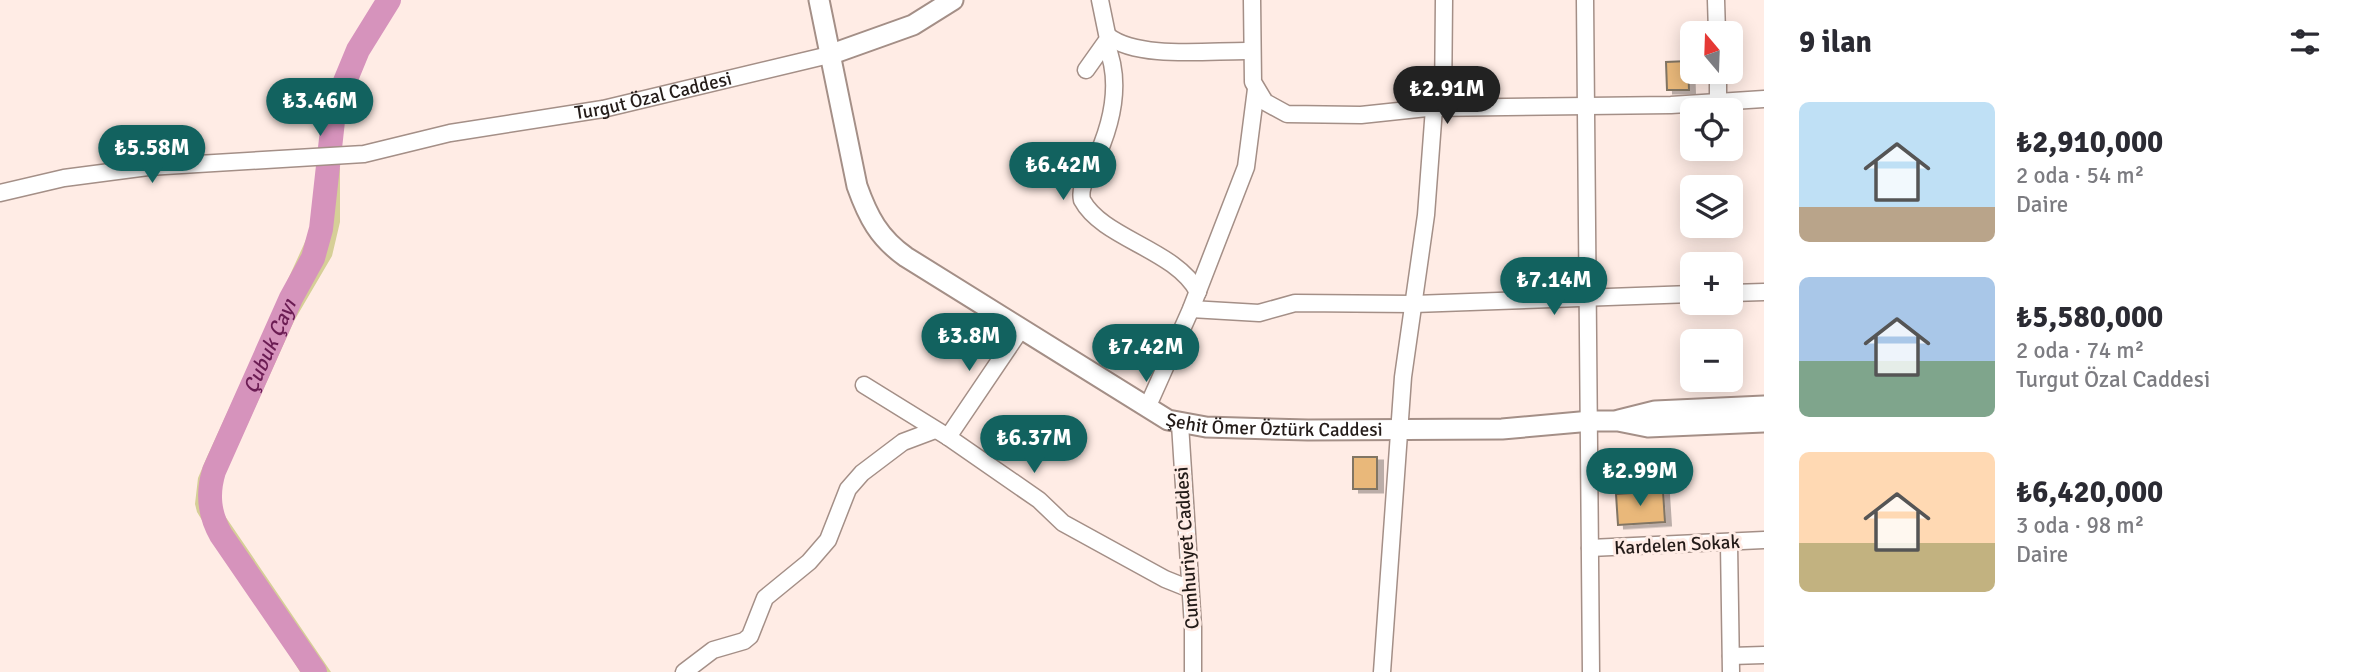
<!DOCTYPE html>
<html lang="tr">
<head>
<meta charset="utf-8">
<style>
  body { margin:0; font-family:Signika,sans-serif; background:#f7f7f7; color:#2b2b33; height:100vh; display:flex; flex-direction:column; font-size:26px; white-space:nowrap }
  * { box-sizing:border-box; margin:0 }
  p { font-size:23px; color:#7c7c81 }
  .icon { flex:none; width:38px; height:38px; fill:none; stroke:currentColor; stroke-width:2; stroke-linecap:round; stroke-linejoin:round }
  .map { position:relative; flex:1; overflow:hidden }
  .side { display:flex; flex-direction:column; background:#fff; width:595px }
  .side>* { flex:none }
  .needle { width:46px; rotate:341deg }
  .tools { position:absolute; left:1680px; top:21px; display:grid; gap:14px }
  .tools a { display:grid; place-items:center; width:63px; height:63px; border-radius:10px; background:#fff; box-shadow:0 4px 18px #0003; font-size:35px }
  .price { position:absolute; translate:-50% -60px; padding:0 16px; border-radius:24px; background:#12625f; color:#fff; font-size:23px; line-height:46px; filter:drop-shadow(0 2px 4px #0008) }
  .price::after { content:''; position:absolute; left:50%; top:42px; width:21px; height:16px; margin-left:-10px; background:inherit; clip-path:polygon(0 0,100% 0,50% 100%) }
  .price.selected { background:#222; color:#fff }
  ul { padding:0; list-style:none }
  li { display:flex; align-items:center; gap:21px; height:175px; padding:0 35px }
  li span { display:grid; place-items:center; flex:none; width:196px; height:140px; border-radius:10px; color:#555 }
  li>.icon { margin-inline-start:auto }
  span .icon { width:84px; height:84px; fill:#fffc; stroke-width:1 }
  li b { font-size:30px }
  h2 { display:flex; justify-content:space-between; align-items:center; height:84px; padding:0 35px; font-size:30px }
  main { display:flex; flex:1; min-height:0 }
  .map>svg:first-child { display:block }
  .green { fill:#d6cf97 }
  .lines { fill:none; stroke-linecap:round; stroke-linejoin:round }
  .river { stroke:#d693bc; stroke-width:24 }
  .building { fill:#e9b87a; stroke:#817464; stroke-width:2; filter:url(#shadow) }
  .minor-casing { stroke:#a48f87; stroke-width:19 }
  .tertiary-casing { stroke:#a48f87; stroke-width:23 }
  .minor { stroke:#fff; stroke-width:16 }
  .tertiary { stroke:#fff; stroke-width:19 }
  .labels { text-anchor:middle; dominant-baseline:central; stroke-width:6; stroke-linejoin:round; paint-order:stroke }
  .street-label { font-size:19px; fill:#241c19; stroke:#ffece5 }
  .water-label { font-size:21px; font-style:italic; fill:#6b1c53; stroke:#ffece5 }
</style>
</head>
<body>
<main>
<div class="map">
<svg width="1764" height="672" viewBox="0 0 1764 672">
  <defs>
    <filter id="shadow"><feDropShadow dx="6" dy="3.5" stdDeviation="0" flood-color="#0004"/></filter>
  </defs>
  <rect width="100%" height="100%" fill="#ffece5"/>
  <!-- green -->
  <polygon class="green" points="340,168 340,222 332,256 294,321 225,474 219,492 223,513 331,672 300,672 242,574 217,545 197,512 195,504 198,478 207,457 310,231 315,211 316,169"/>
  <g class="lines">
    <!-- river -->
    <path class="river" id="s1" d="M315,672L221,535C209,514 207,494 214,471L291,298L313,258L321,229L333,121L339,96L358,50L389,0"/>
  </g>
  <!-- building -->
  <g class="building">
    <polygon points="1688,61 1689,90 1667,90 1666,62"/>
    <rect x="1353" y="457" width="24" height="32"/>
    <polygon points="1663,491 1665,522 1618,525 1616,494"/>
  </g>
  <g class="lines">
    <defs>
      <g id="minor">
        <polyline points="1252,0 1253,82 1265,102 1287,114 1361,115 1427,108 1671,105 1764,99"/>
        <polyline points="1585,0 1591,672"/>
        <polyline points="1716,0 1717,33"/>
        <path d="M1108,36C1139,60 1212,50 1251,51"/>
        <path d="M1106,44C1123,84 1111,128 1093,165C1088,176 1079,187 1082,200C1103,239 1175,249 1198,292"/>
        <polyline points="1086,70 1108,39 1100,0"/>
        <polyline points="1718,72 1718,102"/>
        <polyline points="1443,107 1444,0"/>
        <path id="s2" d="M0,193L64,178L148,167L364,154L450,133L603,109L829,55"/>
        <polyline points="1731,293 1764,292"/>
        <polyline points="1191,309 1259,313 1295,303 1414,304 1692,294"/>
        <polyline points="864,385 948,437 1039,500 1063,523 1165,579 1190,589"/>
        <polyline points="1147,408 1191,309 1246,167 1256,89"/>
        <polyline points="1180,424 1193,627 1193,672"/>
        <polyline points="948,437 1021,329"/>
        <polyline points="1729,544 1731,672"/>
        <polyline points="1590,548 1764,540"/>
        <polyline points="1731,656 1764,655"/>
        <polyline points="684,672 713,650 744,641 750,636 765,598 809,562 828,540 848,489 862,473 903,442 935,430"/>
        <polyline points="1382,672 1403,377 1426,215 1434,108"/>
      </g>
      <g id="tertiary">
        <path id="s3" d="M819,0L857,186C868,217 879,238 906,257L1168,420L1206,427L1308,430L1502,429L1591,421H1618L1648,427L1764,422"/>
        <polyline points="829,55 913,25 953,0"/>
        <polyline points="1619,420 1655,411 1764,406"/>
      </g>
    </defs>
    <!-- minor casing -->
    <use href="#minor" class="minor-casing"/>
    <!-- tertiary casing -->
    <use href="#tertiary" class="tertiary-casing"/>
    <!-- minor -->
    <use href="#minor" class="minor"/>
    <!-- tertiary -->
    <use href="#tertiary" class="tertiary"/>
  </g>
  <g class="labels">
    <!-- street labels -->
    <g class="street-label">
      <text stroke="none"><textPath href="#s2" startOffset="662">Turgut Özal Caddesi</textPath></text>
      <text stroke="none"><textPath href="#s3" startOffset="693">Şehit Ömer Öztürk Caddesi</textPath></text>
      <text transform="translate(1677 545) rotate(-3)">Kardelen Sokak</text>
      <text transform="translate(1187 548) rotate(-94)">Cumhuriyet Caddesi</text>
    </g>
    <!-- water labels -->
    <g class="water-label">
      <text stroke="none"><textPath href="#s1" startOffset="369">Çubuk Çayı</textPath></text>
    </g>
  </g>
</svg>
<div class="tools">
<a><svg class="needle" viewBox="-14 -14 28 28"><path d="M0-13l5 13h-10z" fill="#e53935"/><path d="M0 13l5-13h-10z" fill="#7c7c81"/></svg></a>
<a><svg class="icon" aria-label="locate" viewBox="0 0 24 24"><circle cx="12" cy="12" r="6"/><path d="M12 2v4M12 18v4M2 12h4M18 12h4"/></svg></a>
<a><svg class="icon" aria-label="layers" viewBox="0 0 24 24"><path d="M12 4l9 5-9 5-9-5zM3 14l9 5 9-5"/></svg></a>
<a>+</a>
<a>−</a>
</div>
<b class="price selected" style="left:1447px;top:126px">₺2.91M</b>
<b class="price" style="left:320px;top:138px">₺3.46M</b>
<b class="price" style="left:152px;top:185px">₺5.58M</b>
<b class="price" style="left:1063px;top:202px">₺6.42M</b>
<b class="price" style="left:1554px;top:317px">₺7.14M</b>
<b class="price" style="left:969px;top:373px">₺3.8M</b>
<b class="price" style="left:1146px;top:384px">₺7.42M</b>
<b class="price" style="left:1034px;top:475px">₺6.37M</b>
<b class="price" style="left:1640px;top:508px">₺2.99M</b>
</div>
<section class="side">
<h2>9 ilan<svg class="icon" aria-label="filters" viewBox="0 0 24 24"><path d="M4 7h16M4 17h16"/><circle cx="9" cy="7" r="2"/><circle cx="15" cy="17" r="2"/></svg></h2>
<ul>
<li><span style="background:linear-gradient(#bfe0f5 75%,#b9a48a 0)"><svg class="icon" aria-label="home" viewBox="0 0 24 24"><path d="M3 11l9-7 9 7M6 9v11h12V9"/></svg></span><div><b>₺2,910,000</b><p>2 oda · 54 m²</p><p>Daire</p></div></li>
<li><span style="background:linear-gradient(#a9c7e8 60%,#7fa58c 0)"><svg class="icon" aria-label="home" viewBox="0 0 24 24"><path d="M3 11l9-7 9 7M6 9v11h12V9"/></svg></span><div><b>₺5,580,000</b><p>2 oda · 74 m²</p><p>Turgut Özal Caddesi</p></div></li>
<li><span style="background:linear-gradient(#ffd9b3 65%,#c2b280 0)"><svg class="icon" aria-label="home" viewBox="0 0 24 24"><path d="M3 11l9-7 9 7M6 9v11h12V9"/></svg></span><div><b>₺6,420,000</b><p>3 oda · 98 m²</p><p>Daire</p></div></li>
</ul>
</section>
</main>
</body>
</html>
